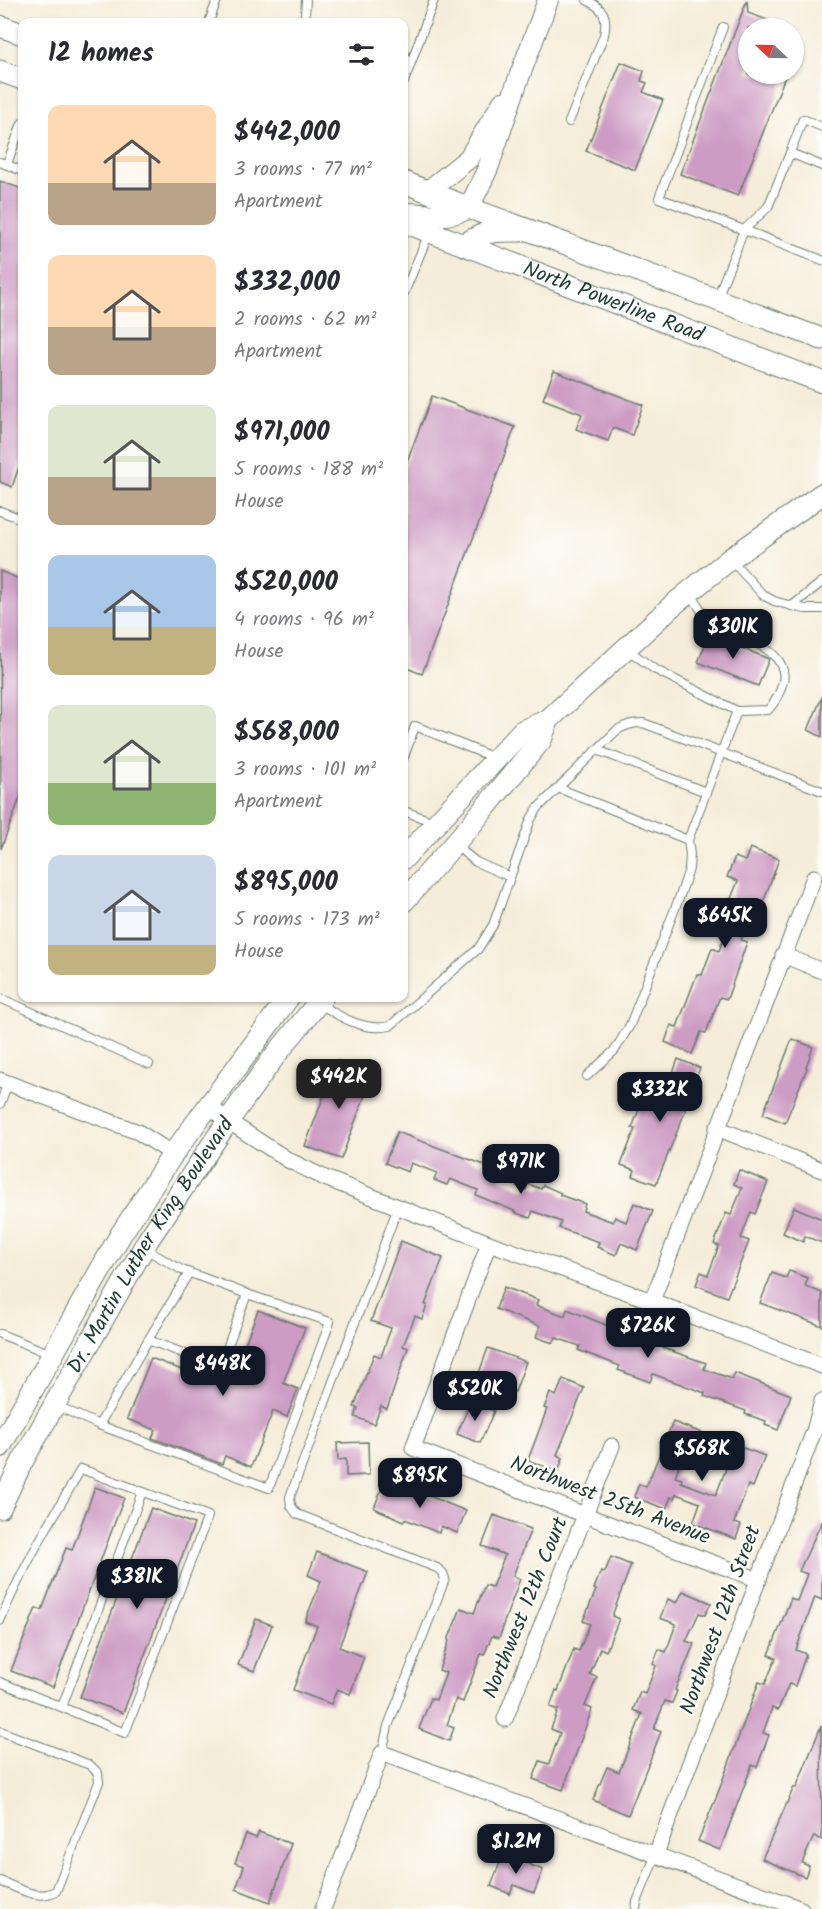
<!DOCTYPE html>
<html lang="en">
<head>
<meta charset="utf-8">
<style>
  body { margin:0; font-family:Kalam,sans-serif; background:#f2f2f3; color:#2b2b33; height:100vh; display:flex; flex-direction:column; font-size:22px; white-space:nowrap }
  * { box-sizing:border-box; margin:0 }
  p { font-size:20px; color:#7c7c81 }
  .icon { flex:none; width:33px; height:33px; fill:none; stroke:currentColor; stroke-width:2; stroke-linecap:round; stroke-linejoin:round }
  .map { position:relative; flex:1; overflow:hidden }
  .panel { position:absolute; left:18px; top:18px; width:390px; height:984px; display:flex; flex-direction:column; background:#fff; border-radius:12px; box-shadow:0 2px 4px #0004 }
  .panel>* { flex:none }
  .needle { width:39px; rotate:292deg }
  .buttons { position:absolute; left:738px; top:18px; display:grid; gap:12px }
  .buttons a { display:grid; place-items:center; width:66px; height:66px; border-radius:50%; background:#fff; box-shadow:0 2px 4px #0004; font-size:30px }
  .price { position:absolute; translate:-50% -51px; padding:0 14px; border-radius:12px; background:#111827; color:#fff; font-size:20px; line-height:39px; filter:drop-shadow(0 2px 3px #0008) }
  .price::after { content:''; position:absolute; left:50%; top:36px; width:18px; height:14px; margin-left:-9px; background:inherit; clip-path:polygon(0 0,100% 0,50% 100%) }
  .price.active { background:#222; color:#fff }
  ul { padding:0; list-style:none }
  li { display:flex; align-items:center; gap:18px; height:150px; padding:0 30px }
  li span { display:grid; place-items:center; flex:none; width:168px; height:120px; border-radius:12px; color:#555 }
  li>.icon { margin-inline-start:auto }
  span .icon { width:72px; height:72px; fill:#fffc; stroke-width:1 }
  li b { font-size:26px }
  h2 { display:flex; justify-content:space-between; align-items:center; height:72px; padding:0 30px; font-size:26px }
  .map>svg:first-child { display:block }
  .building { fill:#cd9cc5 }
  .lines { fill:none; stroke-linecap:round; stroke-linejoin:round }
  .service-casing { stroke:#6a7b6e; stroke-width:10 }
  .minor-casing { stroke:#6a7b6e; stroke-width:17 }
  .tertiary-casing { stroke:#6a7b6e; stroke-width:22 }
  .secondary-casing { stroke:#6a7b6e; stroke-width:23 }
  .service { stroke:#fff; stroke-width:8 }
  .minor { stroke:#fff; stroke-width:15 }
  .tertiary { stroke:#fff; stroke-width:20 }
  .secondary { stroke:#fff; stroke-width:21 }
  .labels { text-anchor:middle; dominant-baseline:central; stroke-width:5; stroke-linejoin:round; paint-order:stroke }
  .street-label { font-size:21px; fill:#1f3d34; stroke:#fdfcf7 }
</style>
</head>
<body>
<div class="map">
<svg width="822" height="1909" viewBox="0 0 822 1909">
  <rect width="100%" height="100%" fill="#fdfcf7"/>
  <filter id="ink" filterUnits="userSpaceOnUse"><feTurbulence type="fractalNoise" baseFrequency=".0167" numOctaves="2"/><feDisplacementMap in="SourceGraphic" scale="12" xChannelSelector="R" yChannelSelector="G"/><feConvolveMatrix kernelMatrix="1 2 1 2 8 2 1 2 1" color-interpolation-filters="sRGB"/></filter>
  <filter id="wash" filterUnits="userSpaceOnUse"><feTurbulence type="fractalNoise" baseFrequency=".008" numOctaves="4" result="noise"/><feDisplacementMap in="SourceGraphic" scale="24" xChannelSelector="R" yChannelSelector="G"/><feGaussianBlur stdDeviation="1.35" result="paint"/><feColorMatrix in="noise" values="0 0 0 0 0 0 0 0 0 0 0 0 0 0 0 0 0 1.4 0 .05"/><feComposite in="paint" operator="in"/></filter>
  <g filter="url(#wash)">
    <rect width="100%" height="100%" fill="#f5edd9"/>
    <g id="blocks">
      <!-- building -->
      <g class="building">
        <polygon points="747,0 748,13 787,27 748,28 748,74 786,74 738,196 680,174"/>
        <polygon points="621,62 644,71 641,81 647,83 643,92 663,100 635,170 586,151"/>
        <polygon points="0,181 22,189 22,458 12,487 0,482"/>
        <polygon points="554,371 643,405 632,435 613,428 608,441 576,429 582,414 543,399"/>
        <polygon points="432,396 515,427 422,674 404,667 404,469"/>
        <polygon points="0,571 22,580 22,792 1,849"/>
        <polygon points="709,635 769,659 758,686 698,662"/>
        <polygon points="822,697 822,737 808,730"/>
        <polygon points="750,848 779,859 758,916 752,914 741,940 747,942 727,999 720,997 706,1033 701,1032 692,1054 665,1042 671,1025 677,1027 697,974 702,975 712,948 719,951 728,926 721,923 738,881 727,877 735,857 745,861"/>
        <polygon points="792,1039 813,1047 806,1067 807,1068 785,1123 763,1114"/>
        <polygon points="678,1059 700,1068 684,1109 686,1109 656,1184 633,1176 635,1170 621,1165 635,1129 632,1128 645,1094 655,1097 664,1073 672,1076"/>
        <polygon points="337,1061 373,1074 341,1159 305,1146"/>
        <polygon points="397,1132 503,1172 500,1179 526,1190 528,1184 541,1189 543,1185 561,1193 560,1195 585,1204 583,1211 613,1222 615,1217 626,1222 634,1203 653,1211 637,1250 621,1243 616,1255 597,1247 599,1242 559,1228 561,1222 533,1211 530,1218 516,1213 517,1212 476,1195 478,1190 450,1179 447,1185 434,1180 437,1173 411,1163 408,1172 385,1163"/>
        <polygon points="739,1170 768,1182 755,1214 751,1212 741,1238 749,1241 727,1297 696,1285 701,1272 708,1275 719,1246 714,1244 726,1213 731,1215 742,1188 734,1184"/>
        <polygon points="794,1207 822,1219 822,1243 805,1236 803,1242 783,1233"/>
        <polygon points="401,1241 443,1258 425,1305 427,1305 422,1319 415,1316 403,1346 408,1348 387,1409 381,1406 374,1424 355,1417 358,1408 354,1407 374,1354 381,1357 391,1328 371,1321"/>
        <polygon points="789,1271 808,1278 805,1286 822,1293 822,1326 760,1303 772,1273 786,1278"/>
        <polygon points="504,1287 538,1300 536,1305 565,1316 567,1309 623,1332 621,1337 649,1348 651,1340 664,1346 663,1348 706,1363 704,1369 732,1379 735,1373 791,1395 778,1430 765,1425 766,1421 745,1414 746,1411 704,1396 705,1393 653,1374 650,1382 618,1370 620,1366 578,1350 580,1346 556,1338 553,1343 536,1337 540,1326 496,1309"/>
        <polygon points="258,1310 305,1328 283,1383 298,1389 287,1417 273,1411 251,1467 225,1456 222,1464 152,1438 156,1430 127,1419 151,1358 228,1388"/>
        <polygon points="488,1348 526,1362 515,1392 479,1378 479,1373"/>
        <polygon points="563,1379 584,1388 557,1455 563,1458 558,1472 528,1460 547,1409 544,1408 550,1393 556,1396"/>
        <polygon points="471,1401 494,1411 480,1443 457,1434"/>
        <polygon points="673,1422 705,1434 699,1451 686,1446 675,1477 682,1479 681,1482 716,1495 735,1445 765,1456 753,1487 748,1485 734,1523 741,1525 736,1539 693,1523 700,1503 676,1494 674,1499 671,1497 666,1509 634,1497 639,1484 646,1487"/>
        <polygon points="368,1442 369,1475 346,1476 346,1459 338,1460 337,1443"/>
        <polygon points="383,1485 401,1493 404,1486 466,1511 457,1533 441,1526 439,1533 405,1519 404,1521 374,1508"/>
        <polygon points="95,1487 124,1498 53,1687 11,1671 36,1608 42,1610 66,1548 72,1550"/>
        <polygon points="151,1508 194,1524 123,1713 80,1697"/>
        <polygon points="494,1515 531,1529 513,1576 520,1579 503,1625 504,1625 499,1638 492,1636 484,1655 481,1654 463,1702 456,1699 447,1725 454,1728 449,1741 419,1729 431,1698 436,1700 446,1673 439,1670 449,1641 448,1640 461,1608 474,1613 485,1585 492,1587 505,1555 482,1546"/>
        <polygon points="822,1521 822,1600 815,1597 796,1650 806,1654 795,1686 789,1684 778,1710 772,1708 763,1733 769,1735 757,1767 752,1765 720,1850 698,1841 716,1798 759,1682 765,1684 776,1658 769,1655 791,1598 797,1601 807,1574 799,1571"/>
        <polygon points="317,1552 368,1572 339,1647 364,1657 350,1694 337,1689 331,1704 293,1690 317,1626 305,1621 321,1581 308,1575"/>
        <polygon points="611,1557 631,1565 612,1616 619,1619 606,1651 600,1648 590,1675 597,1677 585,1706 592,1709 563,1790 533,1779 540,1761 549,1764 560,1733 551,1729 558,1710 550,1707 556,1690 558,1691 574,1649 579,1651 590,1624 583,1621 596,1590 594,1589 601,1571 605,1572"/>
        <polygon points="683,1591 711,1603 705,1615 699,1613 686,1641 694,1644 675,1690 677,1691 672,1703 665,1701 654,1729 661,1732 628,1815 593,1800 607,1767 619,1772 642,1714 633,1710 640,1692 645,1694 656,1666 653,1664 659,1649 666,1652 676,1624 660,1618 668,1599 677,1603"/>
        <polygon points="256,1619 272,1625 254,1671 238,1665"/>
        <polygon points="821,1726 822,1840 814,1836 802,1863 809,1866 805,1877 762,1859 794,1787 796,1788"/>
        <polygon points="259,1832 291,1844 270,1902 236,1889 244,1866 235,1863 246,1834 256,1838"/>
        <polygon points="503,1854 543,1870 534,1893 514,1885 510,1894 491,1886"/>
      </g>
    </g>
  </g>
  <g filter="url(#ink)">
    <use href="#blocks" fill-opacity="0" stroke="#6a7b6e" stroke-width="1.5"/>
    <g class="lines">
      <defs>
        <g id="service">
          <polyline points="209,22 217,0"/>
          <polyline points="302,22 305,15 306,0"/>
          <polyline points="404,82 434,0"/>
          <path d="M569,122L604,35C608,16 604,9 587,0"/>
          <polyline points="790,153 803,119 822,127"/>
          <polyline points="0,162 22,171"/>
          <polyline points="7,164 22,123"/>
          <polyline points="822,166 790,153 768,207 744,230 822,260"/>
          <polyline points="404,293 429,233"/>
          <polyline points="717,298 744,230 659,198 723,27"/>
          <polyline points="0,511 22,519"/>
          <polyline points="732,561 763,595 774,601 792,606 822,582"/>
          <path d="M691,594C697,602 702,615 710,621C732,636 790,646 783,682C780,693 776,702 768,710L737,711"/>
          <polyline points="792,606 805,609 822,609"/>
          <polyline points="597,750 706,792"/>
          <polyline points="404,757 415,726 495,758"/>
          <path d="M558,788L617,730C626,725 632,723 643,723L822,791"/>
          <polyline points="404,811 434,822"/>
          <polyline points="455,845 476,862 510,877"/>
          <polyline points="0,998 149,1064"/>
          <path d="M319,1003C339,1017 365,1032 390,1026L478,949L493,925L531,819L538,808L558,788L688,840L737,711L654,669L627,649"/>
          <polyline points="587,1076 615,1050 630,1025 681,893 689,869 690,855 688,840"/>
          <polyline points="0,1104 8,1083"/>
          <polyline points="145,1249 182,1270 247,1294 220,1367 148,1340 189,1273"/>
          <polyline points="0,1334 51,1354"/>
          <polyline points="57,1406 99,1425 148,1340"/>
          <polyline points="99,1425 269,1488 330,1322 247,1294"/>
          <path d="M0,1621C22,1568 52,1519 81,1469L208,1516L125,1733L0,1682"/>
          <polyline points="62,1707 142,1492"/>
          <path d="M0,1731L90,1765L98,1773L99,1782L56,1891C38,1901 18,1888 0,1881"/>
          <polyline points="382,1753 388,1726 445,1579 443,1573 437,1568 297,1514 291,1506 290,1497 398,1207"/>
          <polyline points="636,1909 637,1902 656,1854"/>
        </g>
        <g id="minor">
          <polyline points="783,955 822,971"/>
          <polyline points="0,1080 138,1132 173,1154"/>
          <polyline points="208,1105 228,1121 288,1160 325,1178 489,1243 652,1301 822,1366"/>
          <polyline points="717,1128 822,1170"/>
          <polyline points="489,1243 413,1448 585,1515 759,1580"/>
          <polyline points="652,1301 814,877"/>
          <polyline points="505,1719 612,1446"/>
          <polyline points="656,1854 815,1428 822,1401"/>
          <polyline points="323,1909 382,1753 801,1909"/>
        </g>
        <g id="tertiary">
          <polyline points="428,191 469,158 503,102"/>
          <polyline points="469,208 488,168 517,83 548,0"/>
        </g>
        <g id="secondary">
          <polyline points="0,26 22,34"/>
          <polyline points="0,71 22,79"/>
          <polyline points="404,182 469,208 822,339"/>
          <path d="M404,213C428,215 446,218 469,208"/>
          <path id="s1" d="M404,222L822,382"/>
          <path d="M464,245C485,230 494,231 520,231"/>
          <polyline points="404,858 522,731 548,720 673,605 730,559 822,494"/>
          <polyline points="404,901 470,826 541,740 548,720"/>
          <polyline points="0,1447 121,1234 173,1154 288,998"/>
          <path id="s2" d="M0,1508L22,1462L148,1240L228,1121L274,1057L322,998"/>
        </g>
      </defs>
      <!-- service casing -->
      <use href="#service" class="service-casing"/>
      <!-- minor casing -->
      <use href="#minor" class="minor-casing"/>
      <!-- tertiary casing -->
      <use href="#tertiary" class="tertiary-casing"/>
      <!-- secondary casing -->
      <use href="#secondary" class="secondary-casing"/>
      <!-- service -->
      <use href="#service" class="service"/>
      <!-- minor -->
      <use href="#minor" class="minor"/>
      <!-- tertiary -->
      <use href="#tertiary" class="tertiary"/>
      <!-- secondary -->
      <use href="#secondary" class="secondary"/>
    </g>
  </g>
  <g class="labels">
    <!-- street labels -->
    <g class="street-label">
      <text stroke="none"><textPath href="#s1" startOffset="224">North Powerline Road</textPath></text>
      <text stroke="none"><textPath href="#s2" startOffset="303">Dr. Martin Luther King Boulevard</textPath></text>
      <text transform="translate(610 1501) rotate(21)">Northwest 25th Avenue</text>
      <text transform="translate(526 1608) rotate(-68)">Northwest 12th Court</text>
      <text transform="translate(721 1620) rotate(-70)">Northwest 12th Street</text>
    </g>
  </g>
</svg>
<div class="buttons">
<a><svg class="needle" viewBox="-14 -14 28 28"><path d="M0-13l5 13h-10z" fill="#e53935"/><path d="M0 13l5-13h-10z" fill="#7c7c81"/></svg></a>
</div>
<b class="price" style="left:733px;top:660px">$301K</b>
<b class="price" style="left:725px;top:949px">$645K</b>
<b class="price active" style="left:339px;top:1110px">$442K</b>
<b class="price" style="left:660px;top:1123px">$332K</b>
<b class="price" style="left:521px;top:1195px">$971K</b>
<b class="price" style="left:648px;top:1359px">$726K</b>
<b class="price" style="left:223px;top:1397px">$448K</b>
<b class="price" style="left:475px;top:1422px">$520K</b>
<b class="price" style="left:702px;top:1482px">$568K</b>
<b class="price" style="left:420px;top:1509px">$895K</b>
<b class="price" style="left:137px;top:1610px">$381K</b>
<b class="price" style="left:516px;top:1875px">$1.2M</b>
<section class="panel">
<h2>12 homes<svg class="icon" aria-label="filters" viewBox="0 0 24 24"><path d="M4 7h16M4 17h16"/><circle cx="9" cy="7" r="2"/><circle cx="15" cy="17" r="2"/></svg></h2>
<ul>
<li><span style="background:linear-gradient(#ffd9b3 65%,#b9a48a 0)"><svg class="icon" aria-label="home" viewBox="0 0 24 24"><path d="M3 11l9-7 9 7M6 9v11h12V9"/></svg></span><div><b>$442,000</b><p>3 rooms · 77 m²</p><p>Apartment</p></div></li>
<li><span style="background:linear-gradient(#ffd9b3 60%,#b9a48a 0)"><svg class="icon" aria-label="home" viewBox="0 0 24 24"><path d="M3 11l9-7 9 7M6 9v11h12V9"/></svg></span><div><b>$332,000</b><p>2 rooms · 62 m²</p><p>Apartment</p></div></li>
<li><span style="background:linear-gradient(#dfe7d0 60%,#b9a48a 0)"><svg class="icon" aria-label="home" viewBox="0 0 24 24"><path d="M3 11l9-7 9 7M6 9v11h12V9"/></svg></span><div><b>$971,000</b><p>5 rooms · 188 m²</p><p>House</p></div></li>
<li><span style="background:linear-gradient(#a9c7e8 60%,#c2b280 0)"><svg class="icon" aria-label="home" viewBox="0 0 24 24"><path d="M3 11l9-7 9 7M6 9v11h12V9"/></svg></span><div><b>$520,000</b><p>4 rooms · 96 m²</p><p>House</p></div></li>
<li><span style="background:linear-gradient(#dfe7d0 65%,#8fb573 0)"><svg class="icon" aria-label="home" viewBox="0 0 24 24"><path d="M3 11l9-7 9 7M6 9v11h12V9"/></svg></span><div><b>$568,000</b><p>3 rooms · 101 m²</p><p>Apartment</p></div></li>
<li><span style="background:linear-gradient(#c9d6e8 75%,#c2b280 0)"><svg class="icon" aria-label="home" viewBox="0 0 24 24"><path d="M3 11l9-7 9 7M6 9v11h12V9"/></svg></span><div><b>$895,000</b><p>5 rooms · 173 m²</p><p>House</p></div></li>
</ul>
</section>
</div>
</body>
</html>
